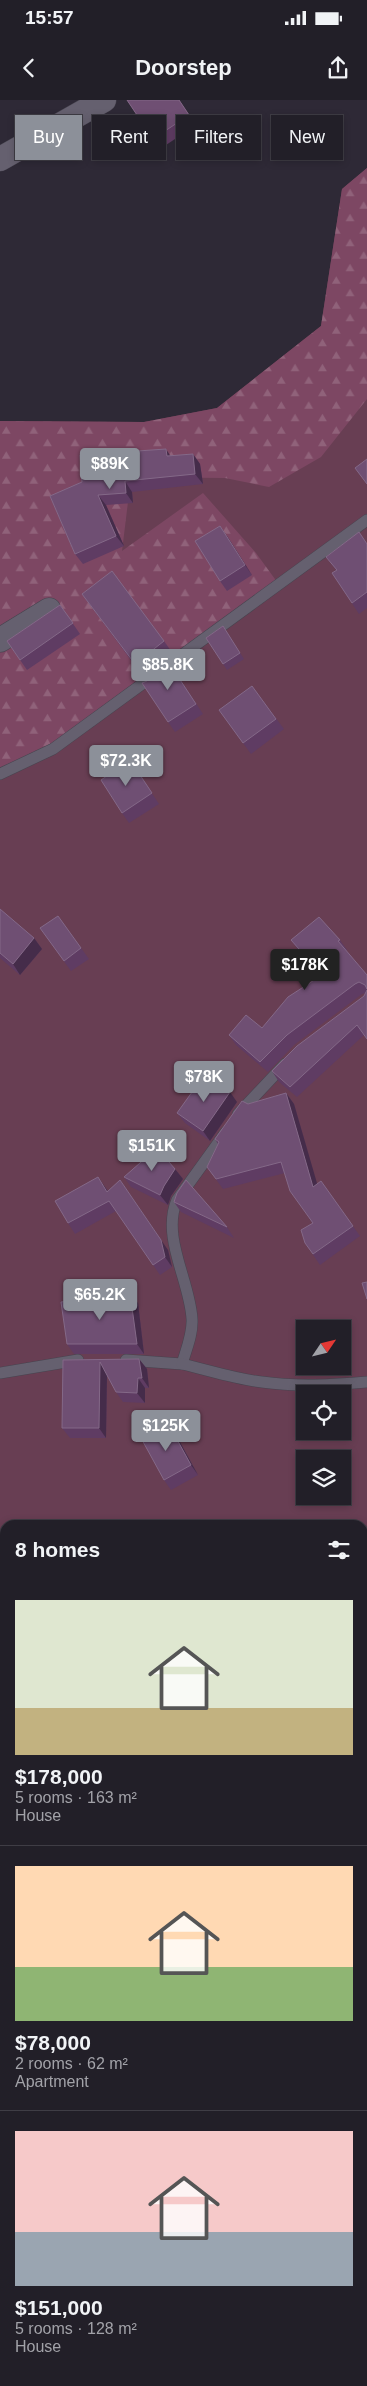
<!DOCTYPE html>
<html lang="en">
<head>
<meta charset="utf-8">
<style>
  body { margin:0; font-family:Helvetica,sans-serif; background:#2e2c34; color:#f1f3f6; height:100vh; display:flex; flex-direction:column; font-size:19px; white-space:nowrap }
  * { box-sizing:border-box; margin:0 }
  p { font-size:16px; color:#a2a2a8 }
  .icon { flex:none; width:28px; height:28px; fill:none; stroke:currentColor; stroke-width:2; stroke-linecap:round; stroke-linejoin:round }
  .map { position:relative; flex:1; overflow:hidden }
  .side { position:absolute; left:0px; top:1420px; width:368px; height:866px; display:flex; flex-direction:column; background:#221f28; border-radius:15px 15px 0 0; box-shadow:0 2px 8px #0003,0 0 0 1px #3f3d45 }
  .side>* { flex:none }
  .banner { position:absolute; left:15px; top:15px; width:338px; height:45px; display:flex; gap:10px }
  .needle { width:32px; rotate:55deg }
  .fabs { position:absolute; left:296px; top:1220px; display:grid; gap:10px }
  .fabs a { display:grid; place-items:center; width:55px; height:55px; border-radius:0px; background:#221f28; box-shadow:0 2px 8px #0003,0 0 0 1px #3f3d45; font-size:25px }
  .price { position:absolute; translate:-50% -42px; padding:0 11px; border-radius:5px; background:#8c9099; color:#fff; font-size:16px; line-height:32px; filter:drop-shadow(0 1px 2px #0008) }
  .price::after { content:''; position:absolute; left:50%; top:30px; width:15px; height:11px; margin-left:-8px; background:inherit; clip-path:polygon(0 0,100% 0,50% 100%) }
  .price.active { background:#222; color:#fff }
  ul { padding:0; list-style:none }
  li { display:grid; align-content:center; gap:10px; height:265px; padding:0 15px }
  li+li { border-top:1px solid #3f3d45 }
  li span { display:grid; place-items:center; height:155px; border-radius:0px; color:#555 }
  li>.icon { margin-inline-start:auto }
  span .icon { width:90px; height:90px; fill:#fffc; stroke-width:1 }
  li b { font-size:21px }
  h2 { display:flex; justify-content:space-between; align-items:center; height:60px; padding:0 15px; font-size:21px }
  .pill { padding:0 18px; border-radius:0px; background:#221f28; box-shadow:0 2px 8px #0003,0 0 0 1px #3f3d45; font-size:18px; line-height:45px }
  .pill.active { background:#8c9099; color:#fff }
  .status { display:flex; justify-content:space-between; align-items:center; height:35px; padding:0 25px; background:#221f28; direction:ltr }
  .status svg { height:14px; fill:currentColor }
  header { display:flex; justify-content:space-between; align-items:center; height:65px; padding:0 15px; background:#221f28; font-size:22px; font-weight:600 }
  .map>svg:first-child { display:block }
  .grass { fill:#683e53; fill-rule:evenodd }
  .forest { fill:url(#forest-firs) }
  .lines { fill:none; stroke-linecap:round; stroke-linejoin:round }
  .lane-casing { stroke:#47444f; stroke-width:12 }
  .street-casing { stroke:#47444f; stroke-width:25 }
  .lane { stroke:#65606f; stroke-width:11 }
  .street { stroke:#65606f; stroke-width:24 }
  .wall { fill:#5f3c63 }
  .shaded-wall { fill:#452c4a }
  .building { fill:#6f4f73; stroke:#846988 }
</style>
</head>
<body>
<div class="status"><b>15:57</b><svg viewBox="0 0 49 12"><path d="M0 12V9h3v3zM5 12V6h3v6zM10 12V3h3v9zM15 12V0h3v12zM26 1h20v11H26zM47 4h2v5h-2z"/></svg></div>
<header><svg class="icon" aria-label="back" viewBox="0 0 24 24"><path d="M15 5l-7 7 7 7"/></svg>Doorstep<svg class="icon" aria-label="share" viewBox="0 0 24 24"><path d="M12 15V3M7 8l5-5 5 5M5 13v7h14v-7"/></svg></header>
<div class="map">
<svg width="367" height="2286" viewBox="0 0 367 2286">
  <defs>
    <pattern id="forest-firs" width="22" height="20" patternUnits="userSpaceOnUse" patternTransform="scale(1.25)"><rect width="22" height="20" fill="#7d4763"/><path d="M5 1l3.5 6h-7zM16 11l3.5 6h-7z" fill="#90627a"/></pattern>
  </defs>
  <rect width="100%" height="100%" fill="#2e2936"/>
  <!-- grass -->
  <path class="grass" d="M367,68V2286H0V321L144,322L217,308L321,226L342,89ZM305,1229H342V1266H305ZM305,1294H342V1331H305ZM305,1359H342V1396H305ZM5,1425H362V2281H5Z"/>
  <!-- forest -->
  <g class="forest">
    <polygon points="367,68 367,299 321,357 269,387 225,378 131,377 122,451 203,393 256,453 280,486 178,562 0,676 0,321 144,322 217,308 321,226 342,89"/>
    <polygon points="0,1559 5,1559 5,2281 74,2281 73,2286 0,2285"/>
    <polygon points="362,1585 367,1585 367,1949 362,1947"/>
    <polygon points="367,2009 367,2286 342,2286 310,2281 362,2281 362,2022"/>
  </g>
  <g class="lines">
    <defs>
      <g id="lane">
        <polyline points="0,674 53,649 367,420"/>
        <polyline points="238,1014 285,964"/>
        <path d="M126,1260L182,1264C186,1250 193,1234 192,1219C190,1181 161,1137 177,1100L226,1032"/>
        <path d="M182,1264C208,1270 235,1279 262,1282C297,1287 332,1285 367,1282"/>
        <polyline points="0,1273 78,1260"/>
        <polyline points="0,1556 5,1557"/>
        <polyline points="362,1583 367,1583"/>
        <polyline points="0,1948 5,1966"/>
        <polyline points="362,1950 367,1950"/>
        <polyline points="64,2286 64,2281"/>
      </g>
      <g id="street">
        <polyline points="0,59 104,0"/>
        <polyline points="0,540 49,510"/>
      </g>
    </defs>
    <!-- lane casing -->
    <use href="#lane" class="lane-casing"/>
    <!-- street casing -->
    <use href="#street" class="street-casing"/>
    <!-- lane -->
    <use href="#lane" class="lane"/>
    <!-- street -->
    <use href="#street" class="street"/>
  </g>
  <!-- wall -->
  <g class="wall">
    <polygon points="127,0 179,0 196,25 160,49"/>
    <polygon points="193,354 200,364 203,384 132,392 133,403 106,405 124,446 83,464 75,454 50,396"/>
    <polygon points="227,436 252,475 227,491 220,481"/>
    <polygon points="367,444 367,508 359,514 332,473 336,470 326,457"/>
    <polygon points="82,494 164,541 171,551 142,575"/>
    <polygon points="60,505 80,534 27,570 7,541"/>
    <polygon points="223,526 244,559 227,570 206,538"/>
    <polygon points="174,570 203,614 175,632 168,622 147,581"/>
    <polygon points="252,586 284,629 251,654 219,610"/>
    <polygon points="130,660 159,704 129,723 122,713"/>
    <polygon points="0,809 34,838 42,849 20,875 0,858"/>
    <polygon points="58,816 89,859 71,871 40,828"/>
    <polygon points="291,840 340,840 347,850 346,851 367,875 367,939 364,935 297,997 279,982 272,971 364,896 366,893 362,894 294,945 268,972 236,945 229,935 262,928 321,876 299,851"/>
    <polygon points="286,993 294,1004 317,1085 321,1081 360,1136 320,1165 305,1143 312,1123 285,1073 223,1089 207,1067 218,1044 215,1039 248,1004"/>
    <polygon points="237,1002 210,1041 185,1023 177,1013"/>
    <polygon points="175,1069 183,1079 171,1096 168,1105 131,1087 124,1077"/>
    <polygon points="105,1087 108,1091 168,1150 172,1167 160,1175 116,1111 75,1134 68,1123"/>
    <polygon points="174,1102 227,1127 234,1138 181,1112"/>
    <polygon points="138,1203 144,1254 74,1254 67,1244"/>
    <polygon points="139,1259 147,1269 149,1288 145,1288 145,1303 123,1302 116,1292 107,1276 106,1338 70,1338 62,1328 63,1260"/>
    <polygon points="175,1333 198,1375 171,1390 164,1380"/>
    <polygon points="0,1827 5,1846 5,1848 3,1849 5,1856 5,1948 0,1941"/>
    <polygon points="362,1838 367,1839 367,1933 362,1933"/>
    <polygon points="0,2239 5,2240 5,2274 0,2273"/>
  </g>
  <!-- shaded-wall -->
  <g class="shaded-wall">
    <polygon points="166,349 173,360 167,356"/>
    <polygon points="193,354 200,364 203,384 195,374"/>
    <polygon points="125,381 132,392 133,403 126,393"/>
    <polygon points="98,395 106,405 124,446 116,436"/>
    <polygon points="220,426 227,436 252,475 245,465"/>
    <polygon points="34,838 42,849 20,875 13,864"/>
    <polygon points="230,992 237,1002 210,1041 203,1031"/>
    <polygon points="286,993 294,1004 321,1097 313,1087"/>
    <polygon points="175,1069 183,1079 171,1096 168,1105 160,1095 164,1086"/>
    <polygon points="98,1077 105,1087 114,1102 107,1092"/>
    <polygon points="120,1080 168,1150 172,1167 165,1157"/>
    <polygon points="130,1193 138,1203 144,1254 137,1244"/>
    <polygon points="139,1259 147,1269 149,1288 142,1278"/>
    <polygon points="100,1262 107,1273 106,1338 99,1328"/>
    <polygon points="138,1278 145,1288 145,1303 137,1293"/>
    <polygon points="168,1323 175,1333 198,1375 191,1365"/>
    <polygon points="0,1827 5,1846 5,1847 0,1840"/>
    <polygon points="0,1844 3,1849 5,1856 5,1871 0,1854"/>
    <polygon points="0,1994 5,2000 5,2041 0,2037"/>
    <polygon points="5,2249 5,2271 1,2265"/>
    <polygon points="206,2281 217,2281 215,2286 205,2286"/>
  </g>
  <!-- building -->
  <g class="building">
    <polygon points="127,0 179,0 189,15 153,39"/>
    <polygon points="166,349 167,356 193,354 195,374 125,381 126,393 98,395 116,436 75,454 50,396 82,382 80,355"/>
    <polygon points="367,359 367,384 355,368"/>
    <polygon points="220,426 245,465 220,481 195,441"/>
    <polygon points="359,432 367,444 367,492 352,503 332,473 337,470 326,457"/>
    <polygon points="112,471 164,541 135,564 82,494"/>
    <polygon points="60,505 73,523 20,560 7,541"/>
    <polygon points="223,526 240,553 223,564 206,538"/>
    <polygon points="167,560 196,604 168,622 142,583 147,581 144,576"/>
    <polygon points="252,586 276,619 243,643 219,610"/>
    <polygon points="130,660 152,693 122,713 101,680"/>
    <polygon points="0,809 34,838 13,864 0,853"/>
    <polygon points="58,816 81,848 64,861 40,828"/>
    <polygon points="319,817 340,840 338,841 367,875 367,889 365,885 359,882 355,884 287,935 260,962 229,935 246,915 262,928 288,897 322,875 291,840"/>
    <polygon points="367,890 367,939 357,925 290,987 272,971 297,946 364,896"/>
    <polygon points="205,974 230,992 203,1031 177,1013"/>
    <polygon points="286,993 313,1087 321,1081 353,1126 313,1154 305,1143 301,1130 313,1123 290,1091 281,1062 216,1079 207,1067 219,1042 215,1039 242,1001 248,1004"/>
    <polygon points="157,1048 175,1069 164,1086 160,1095 124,1077"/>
    <polygon points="98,1077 107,1092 120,1080 161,1140 165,1157 153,1165 109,1101 68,1123 55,1101"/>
    <polygon points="186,1080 227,1127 174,1102 177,1093"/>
    <polygon points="367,1182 367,1199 362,1183"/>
    <polygon points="130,1193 137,1244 67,1244 61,1202"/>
    <polygon points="139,1259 142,1278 138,1278 137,1293 116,1292 100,1262 99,1328 62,1328 63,1260"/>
    <polygon points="168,1323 191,1365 164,1380 141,1338"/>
    <polygon points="362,1838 367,1839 367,1922 362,1922"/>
    <polygon points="0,1854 5,1871 5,1942 1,1943 0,1939"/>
    <polygon points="0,2032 5,2033 5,2150 0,2129"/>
    <polygon points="0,2239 5,2240 5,2249 1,2265 0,2265"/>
    <polygon points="179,2281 206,2281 205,2286 178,2286"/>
  </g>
</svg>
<div class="fabs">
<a><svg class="needle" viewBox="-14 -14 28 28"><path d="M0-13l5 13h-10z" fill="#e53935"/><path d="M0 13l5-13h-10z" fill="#a2a2a8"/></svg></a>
<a><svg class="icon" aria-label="locate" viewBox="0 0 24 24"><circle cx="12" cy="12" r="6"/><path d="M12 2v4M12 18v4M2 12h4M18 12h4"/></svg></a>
<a><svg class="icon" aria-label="layers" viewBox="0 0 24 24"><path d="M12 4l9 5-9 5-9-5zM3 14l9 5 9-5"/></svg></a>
</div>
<b class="price" style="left:110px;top:390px">$89K</b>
<b class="price" style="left:168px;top:591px">$85.8K</b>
<b class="price" style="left:126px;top:687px">$72.3K</b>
<b class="price active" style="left:305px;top:891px">$178K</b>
<b class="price" style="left:204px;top:1003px">$78K</b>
<b class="price" style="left:152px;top:1072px">$151K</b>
<b class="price" style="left:100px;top:1221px">$65.2K</b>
<b class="price" style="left:166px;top:1352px">$125K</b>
<div class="banner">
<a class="pill active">Buy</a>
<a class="pill">Rent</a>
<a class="pill">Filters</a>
<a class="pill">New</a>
</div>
<section class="side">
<h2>8 homes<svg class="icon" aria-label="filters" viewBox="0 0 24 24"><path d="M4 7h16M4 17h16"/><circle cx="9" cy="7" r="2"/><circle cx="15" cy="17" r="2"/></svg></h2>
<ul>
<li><span style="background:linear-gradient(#dfe7d0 70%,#c2b280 0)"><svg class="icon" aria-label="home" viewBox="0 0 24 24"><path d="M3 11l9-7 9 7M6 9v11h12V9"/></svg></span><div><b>$178,000</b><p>5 rooms · 163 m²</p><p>House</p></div></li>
<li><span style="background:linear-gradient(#ffd9b3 65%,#8fb573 0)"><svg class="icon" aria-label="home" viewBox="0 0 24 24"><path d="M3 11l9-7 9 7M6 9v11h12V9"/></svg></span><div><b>$78,000</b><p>2 rooms · 62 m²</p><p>Apartment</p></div></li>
<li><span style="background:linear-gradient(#f6c9c9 65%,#9aa5b1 0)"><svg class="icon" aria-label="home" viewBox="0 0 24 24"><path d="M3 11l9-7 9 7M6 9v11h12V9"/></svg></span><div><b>$151,000</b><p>5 rooms · 128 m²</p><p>House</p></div></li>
</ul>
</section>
</div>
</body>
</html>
